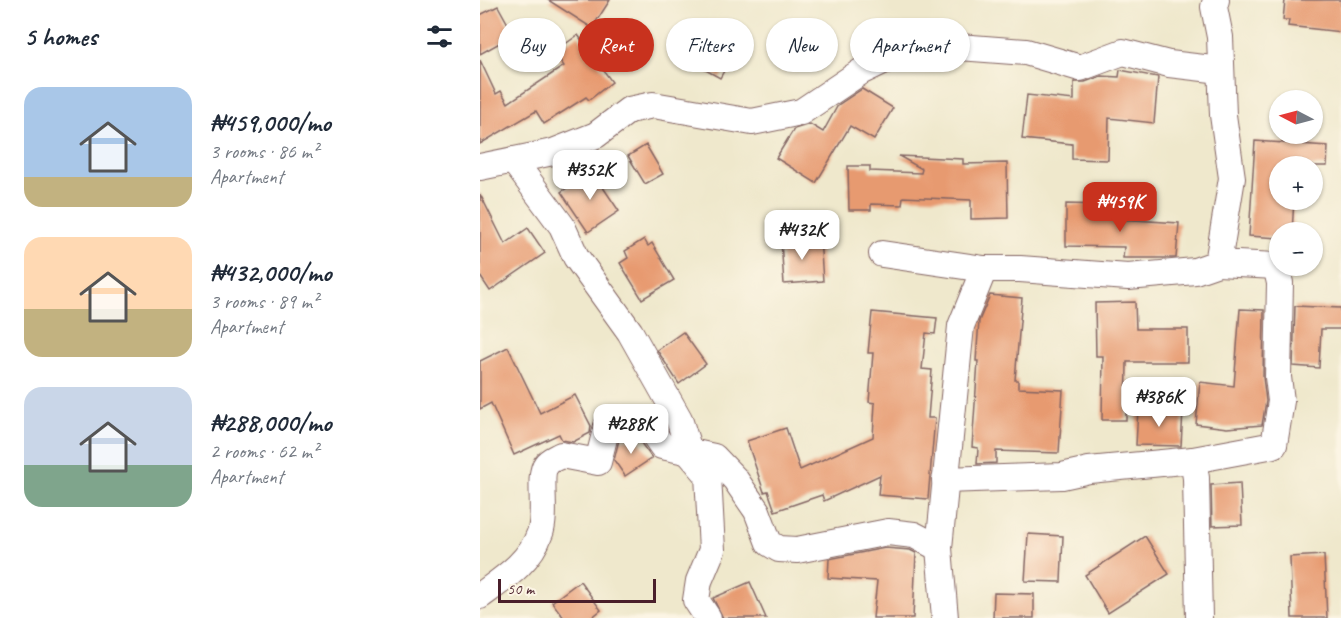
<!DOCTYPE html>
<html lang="en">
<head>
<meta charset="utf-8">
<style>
  body { margin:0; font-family:Caveat,sans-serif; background:#f2f2f3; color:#1f2937; height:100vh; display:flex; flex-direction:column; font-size:22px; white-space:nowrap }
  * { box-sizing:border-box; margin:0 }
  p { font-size:20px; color:#747a83 }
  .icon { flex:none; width:33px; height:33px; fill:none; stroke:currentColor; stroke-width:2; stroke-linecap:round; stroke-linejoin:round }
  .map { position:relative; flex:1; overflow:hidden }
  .side { display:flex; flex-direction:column; background:#fff; width:480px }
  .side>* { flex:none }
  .hud { position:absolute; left:18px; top:18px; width:570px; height:54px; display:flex; gap:12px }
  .needle { width:39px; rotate:276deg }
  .tools { position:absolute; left:789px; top:90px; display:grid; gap:12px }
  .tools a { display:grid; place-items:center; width:54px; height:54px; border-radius:50%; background:#fff; box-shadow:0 2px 4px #0004; font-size:30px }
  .scale { position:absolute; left:18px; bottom:15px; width:158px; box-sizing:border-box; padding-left:6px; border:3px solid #4a1f2b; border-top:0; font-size:16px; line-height:21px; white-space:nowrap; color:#4a1f2b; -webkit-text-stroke:4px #fcf5e5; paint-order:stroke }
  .price { position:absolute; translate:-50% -51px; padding:0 14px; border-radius:12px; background:#fff; color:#222; font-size:20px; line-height:39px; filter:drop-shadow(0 2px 3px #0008) }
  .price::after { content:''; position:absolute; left:50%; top:36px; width:18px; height:14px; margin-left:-9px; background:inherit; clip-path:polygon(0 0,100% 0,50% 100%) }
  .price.selected { background:#c8321e; color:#fff }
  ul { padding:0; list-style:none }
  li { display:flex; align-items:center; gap:18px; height:150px; padding:0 24px }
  li span { display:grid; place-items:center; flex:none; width:168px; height:120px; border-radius:18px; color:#555 }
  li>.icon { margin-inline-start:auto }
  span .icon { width:72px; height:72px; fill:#fffc; stroke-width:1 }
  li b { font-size:26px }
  h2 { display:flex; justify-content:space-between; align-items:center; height:72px; padding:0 24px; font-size:26px }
  .chip { padding:0 21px; border-radius:27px; background:#fff; box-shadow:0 2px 4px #0004; font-size:21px; line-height:54px }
  .chip.selected { background:#c8321e; color:#fff }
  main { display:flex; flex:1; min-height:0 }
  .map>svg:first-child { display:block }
  .building { fill:#e79a70 }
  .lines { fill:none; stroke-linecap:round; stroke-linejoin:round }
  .street-casing { stroke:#846563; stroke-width:28 }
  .street { stroke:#fff; stroke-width:26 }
</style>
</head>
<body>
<main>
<section class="side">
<h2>5 homes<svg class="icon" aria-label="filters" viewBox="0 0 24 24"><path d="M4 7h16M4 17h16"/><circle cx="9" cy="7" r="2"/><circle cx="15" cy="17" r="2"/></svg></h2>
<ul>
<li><span style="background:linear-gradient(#a9c7e8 75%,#c2b280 0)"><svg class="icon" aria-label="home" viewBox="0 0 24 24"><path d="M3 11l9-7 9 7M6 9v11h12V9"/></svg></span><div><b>₦459,000/mo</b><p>3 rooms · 86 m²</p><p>Apartment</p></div></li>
<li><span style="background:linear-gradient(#ffd9b3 60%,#c2b280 0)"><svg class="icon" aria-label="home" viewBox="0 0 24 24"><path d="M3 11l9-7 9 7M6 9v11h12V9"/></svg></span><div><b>₦432,000/mo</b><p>3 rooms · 89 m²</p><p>Apartment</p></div></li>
<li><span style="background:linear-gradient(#c9d6e8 65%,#7fa58c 0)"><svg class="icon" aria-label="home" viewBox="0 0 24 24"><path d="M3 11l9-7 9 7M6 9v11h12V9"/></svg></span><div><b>₦288,000/mo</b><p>2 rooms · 62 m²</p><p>Apartment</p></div></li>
</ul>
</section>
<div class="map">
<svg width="861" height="618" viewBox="0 0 861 618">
  <rect width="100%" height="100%" fill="#fcf5e5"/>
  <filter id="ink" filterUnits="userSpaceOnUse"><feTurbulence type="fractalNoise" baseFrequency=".0167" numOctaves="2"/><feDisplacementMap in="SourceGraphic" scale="12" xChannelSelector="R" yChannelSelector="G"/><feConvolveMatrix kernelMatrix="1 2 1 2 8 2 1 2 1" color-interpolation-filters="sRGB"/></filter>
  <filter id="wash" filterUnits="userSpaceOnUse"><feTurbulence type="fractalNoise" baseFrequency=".008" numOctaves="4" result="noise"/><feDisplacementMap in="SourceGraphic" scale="24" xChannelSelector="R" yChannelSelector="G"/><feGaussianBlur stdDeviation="1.35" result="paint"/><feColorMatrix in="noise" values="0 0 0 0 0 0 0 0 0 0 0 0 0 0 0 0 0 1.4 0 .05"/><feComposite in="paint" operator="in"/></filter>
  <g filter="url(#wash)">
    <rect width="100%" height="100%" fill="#efe8cc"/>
    <g id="blocks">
      <!-- building -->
      <g class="building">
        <polygon points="68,0 130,0 112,28"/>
        <polygon points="805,0 861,0 861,32 808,26 809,20 803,20"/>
        <polygon points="18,6 34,35 0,54 0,15"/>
        <polygon points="220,23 259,44 240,78 202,57"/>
        <polygon points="98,35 132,82 109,100 106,97 64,124 56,111 0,144 0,60 16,94 21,91 28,103 84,66 74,52"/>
        <polygon points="640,70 678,77 674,123 629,118 628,160 592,159 592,144 542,139 547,95 594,100 594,82 605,82 621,76 639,77"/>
        <polygon points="382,89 413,108 394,140 370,126 336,183 296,158 314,129 330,124 343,132 358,105"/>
        <polygon points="775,141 848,146 847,166 800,166 800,200 814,200 812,232 800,232 800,238 769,236"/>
        <polygon points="166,145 183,174 165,184 148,156"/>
        <polygon points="419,156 483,159 483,164 527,163 528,218 491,219 491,200 423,197 422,205 391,204 391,210 369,210 368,166 390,166 390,171 441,173 442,169"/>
        <polygon points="112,171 139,211 108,232 81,192"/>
        <polygon points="0,194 25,244 48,228 65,253 10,291 0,276"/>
        <polygon points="586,204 623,205 623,218 699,223 696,258 643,258 644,247 586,246"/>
        <polygon points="340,238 343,281 304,284 301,241"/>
        <polygon points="164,239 168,246 172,243 194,280 162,299 140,263 148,258 145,251"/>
        <polygon points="510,295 542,298 535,380 538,380 538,388 583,390 579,453 516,451 516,463 497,464 498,448 492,447 498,361 496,361 499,321"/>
        <polygon points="655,302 656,329 708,329 708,362 647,362 646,420 622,420 623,356 616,356 615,303"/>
        <polygon points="815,306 861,308 861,329 841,329 839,368 813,366"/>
        <polygon points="760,309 784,310 783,377 786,401 782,425 747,428 716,424 720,382 754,386"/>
        <polygon points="392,312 457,318 455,334 446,333 442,369 452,370 448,418 455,418 448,499 398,495 400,475 344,501 342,495 295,511 288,491 284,492 267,441 306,428 320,470 393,437 395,403 389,402 393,353 388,353"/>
        <polygon points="203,332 226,364 199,384 177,350"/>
        <polygon points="28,347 60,413 95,395 111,426 110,433 93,442 82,440 79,434 34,455 11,403 0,409 0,361"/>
        <polygon points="658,409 703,411 701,446 656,445"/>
        <polygon points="158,439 172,458 145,476 134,460 139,440"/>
        <polygon points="760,483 762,525 732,526 731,485"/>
        <polygon points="548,534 583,536 581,582 545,581"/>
        <polygon points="665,536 689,574 628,613 605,575"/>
        <polygon points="405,548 430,550 436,553 433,618 393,618 397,581 348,578 349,559"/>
        <polygon points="844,555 847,618 812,618 810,557"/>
        <polygon points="100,581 121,610 111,618 84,618 72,602"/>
        <polygon points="270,582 286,618 243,618 233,598"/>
        <polygon points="514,593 554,594 554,618 513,618"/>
      </g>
    </g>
  </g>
  <g filter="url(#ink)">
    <use href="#blocks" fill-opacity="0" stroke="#846563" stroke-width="1.5"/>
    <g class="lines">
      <defs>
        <g id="street">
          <polyline points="33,160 82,226 96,257 150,332 199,419 210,454 228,475 232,550 219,581 216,600 228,618"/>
          <polyline points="0,167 73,152 116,135 149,110 173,105 272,122 321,112 382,71 405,60 426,43 546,52 600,68 643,52 689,64 741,70"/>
          <polyline points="402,254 504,269 540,269 648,277 715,271 738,263"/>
          <polyline points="465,480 582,476 609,470 713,460"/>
          <path d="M0,596C23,579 50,562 60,533C67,515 58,475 66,465C69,460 76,458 81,455L118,462L127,426L166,423L182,446L234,457L255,479L277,511L289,543L299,549L317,550L408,532L434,535L459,548"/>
          <polyline points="465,618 459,548 481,326 504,269"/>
          <polyline points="719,618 716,478 713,460 794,445 801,401 798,377 800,283 796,266 738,263 752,178 743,115 740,37 734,7 736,0"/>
        </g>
      </defs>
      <!-- street casing -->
      <use href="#street" class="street-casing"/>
      <!-- street -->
      <use href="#street" class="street"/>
    </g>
  </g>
</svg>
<div class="tools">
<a><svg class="needle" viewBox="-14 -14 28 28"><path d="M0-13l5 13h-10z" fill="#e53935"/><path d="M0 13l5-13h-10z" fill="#747a83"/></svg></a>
<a>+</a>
<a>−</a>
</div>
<div class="scale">50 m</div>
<b class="price" style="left:110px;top:201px">₦352K</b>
<b class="price selected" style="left:640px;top:233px">₦459K</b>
<b class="price" style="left:322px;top:261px">₦432K</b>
<b class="price" style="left:679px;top:428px">₦386K</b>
<b class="price" style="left:151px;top:455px">₦288K</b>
<div class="hud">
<a class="chip">Buy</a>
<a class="chip selected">Rent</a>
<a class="chip">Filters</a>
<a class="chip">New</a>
<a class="chip">Apartment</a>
</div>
</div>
</main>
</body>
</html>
